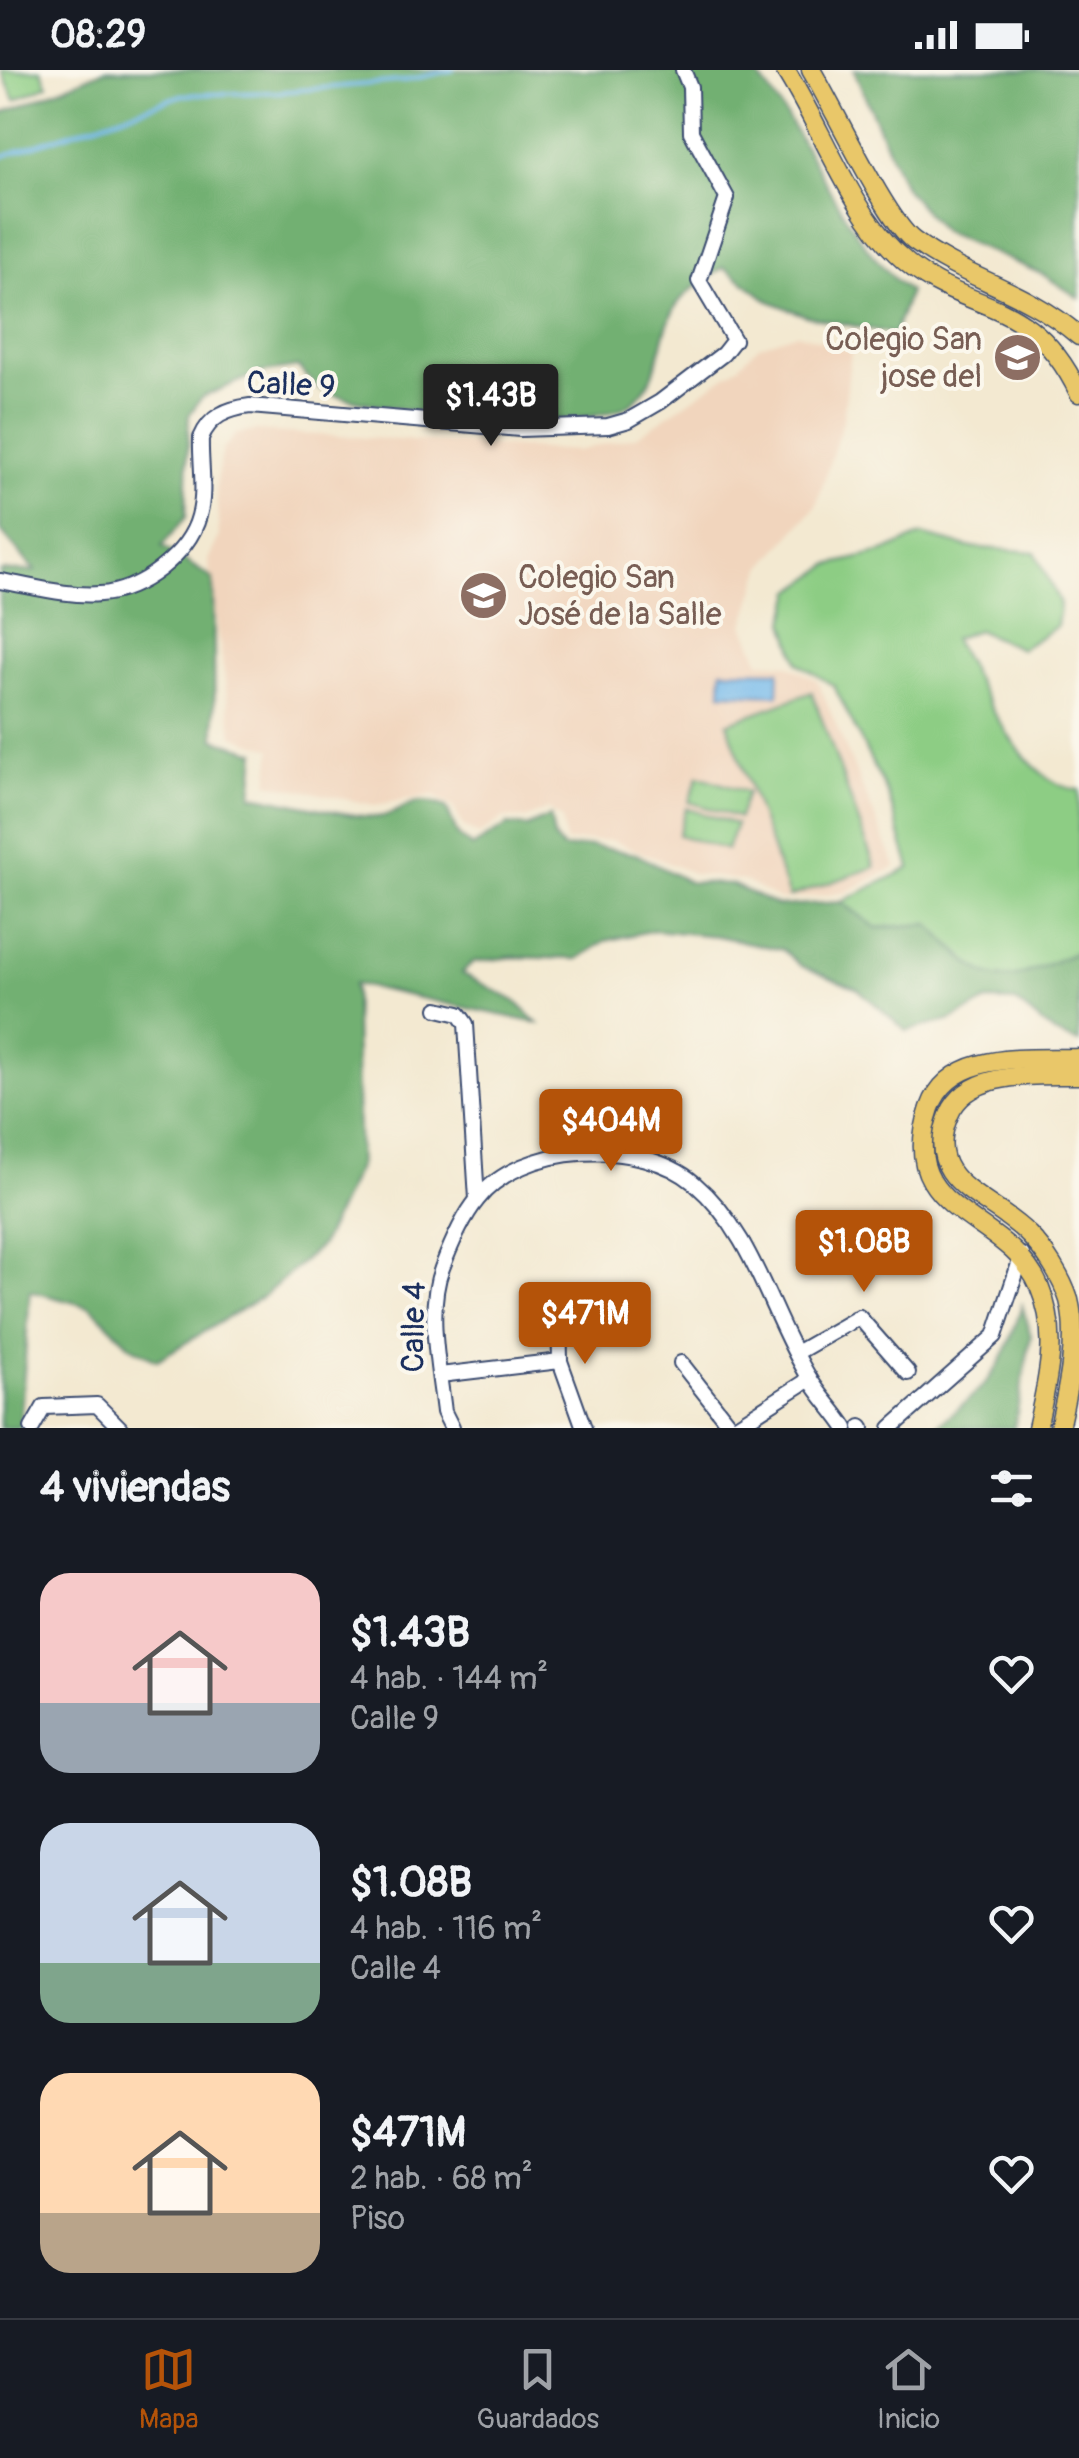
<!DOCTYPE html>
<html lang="es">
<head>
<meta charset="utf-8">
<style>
  body { margin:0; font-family:Pangolin,sans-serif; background:#242831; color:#f1f3f6; height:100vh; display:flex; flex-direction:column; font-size:38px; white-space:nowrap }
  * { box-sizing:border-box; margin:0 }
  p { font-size:32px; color:#9ea1a6 }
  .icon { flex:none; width:55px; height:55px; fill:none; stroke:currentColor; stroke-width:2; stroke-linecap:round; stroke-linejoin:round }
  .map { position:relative; height:1358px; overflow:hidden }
  .details { display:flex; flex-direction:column; background:#171b24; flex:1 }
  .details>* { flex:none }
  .price { position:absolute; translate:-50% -85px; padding:0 22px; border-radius:10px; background:#b45309; color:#fff; font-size:32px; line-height:65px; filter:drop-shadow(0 2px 5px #0008) }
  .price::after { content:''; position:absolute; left:50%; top:60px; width:30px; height:22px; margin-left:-15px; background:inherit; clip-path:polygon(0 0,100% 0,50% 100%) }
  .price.active { background:#222; color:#fff }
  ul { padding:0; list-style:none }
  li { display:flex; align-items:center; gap:30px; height:250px; padding:0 40px }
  li span { display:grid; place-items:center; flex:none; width:280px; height:200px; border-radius:30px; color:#555 }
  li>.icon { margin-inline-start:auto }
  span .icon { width:120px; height:120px; fill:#fffc; stroke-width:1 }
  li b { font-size:42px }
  h2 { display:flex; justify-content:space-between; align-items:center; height:120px; padding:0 40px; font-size:42px }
  .status { display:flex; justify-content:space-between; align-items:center; height:70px; padding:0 50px; background:#171b24; direction:ltr }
  .status svg { height:28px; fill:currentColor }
  .tab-bar { display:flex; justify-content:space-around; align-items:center; height:140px; border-top:2px solid #363941; background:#171b24; font-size:28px; color:#9ea1a6 }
  .tab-bar a { display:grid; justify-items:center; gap:5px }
  .tab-bar .active { color:#b45309 }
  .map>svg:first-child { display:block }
  .built { fill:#f1d5bd }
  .green { fill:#8dcd84; stroke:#547e71; stroke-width:2.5 }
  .forest { fill:#72b072; stroke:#467068; stroke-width:2.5 }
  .water { fill:#74b9ea; stroke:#4874a4; stroke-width:2.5 }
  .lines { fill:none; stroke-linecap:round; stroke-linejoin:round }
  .stream { stroke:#74b9ea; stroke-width:4 }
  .minor-casing { stroke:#3b4b6f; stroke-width:18 }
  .major-casing { stroke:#3b4b6f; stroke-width:21 }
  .minor { stroke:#fff; stroke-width:14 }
  .major { stroke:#e9c769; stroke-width:18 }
  .labels { text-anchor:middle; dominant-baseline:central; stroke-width:8; stroke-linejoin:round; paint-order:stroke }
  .education-label { font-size:32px; fill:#785e54; stroke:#fbf7ec; text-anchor:end }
  .street-label { font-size:32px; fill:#1b2f5e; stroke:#fbf7ec }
</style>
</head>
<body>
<div class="status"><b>08:29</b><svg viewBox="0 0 49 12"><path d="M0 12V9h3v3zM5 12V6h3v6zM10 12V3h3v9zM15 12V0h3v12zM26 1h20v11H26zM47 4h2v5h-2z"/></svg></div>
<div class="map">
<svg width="1079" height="1358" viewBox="0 0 1079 1358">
  <rect width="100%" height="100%" fill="#fbf7ec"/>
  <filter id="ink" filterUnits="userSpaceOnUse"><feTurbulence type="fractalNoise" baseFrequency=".01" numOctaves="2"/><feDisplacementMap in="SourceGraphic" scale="20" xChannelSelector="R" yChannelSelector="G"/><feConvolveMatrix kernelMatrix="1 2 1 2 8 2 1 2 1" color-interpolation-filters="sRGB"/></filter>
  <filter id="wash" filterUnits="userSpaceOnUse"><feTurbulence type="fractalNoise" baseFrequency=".0048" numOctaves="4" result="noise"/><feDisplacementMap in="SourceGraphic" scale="40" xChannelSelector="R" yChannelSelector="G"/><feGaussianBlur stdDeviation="2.25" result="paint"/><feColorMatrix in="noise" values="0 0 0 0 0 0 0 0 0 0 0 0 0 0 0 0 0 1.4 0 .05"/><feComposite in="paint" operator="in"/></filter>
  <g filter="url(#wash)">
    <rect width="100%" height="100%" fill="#f3e9d1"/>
    <!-- built -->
    <polygon class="built" points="798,263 851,282 843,350 816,436 762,498 744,555 760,592 786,594 817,610 896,797 844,823 780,830 744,811 695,804 611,770 565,772 562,749 548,739 525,749 504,748 479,765 464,757 453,737 433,725 374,735 268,713 272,679 233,666 208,490 219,467 216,416 223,379 236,364 256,361 577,381 638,366 738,297 758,276"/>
    <!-- green -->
    <g class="green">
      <polygon points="1,0 41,0 48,15 15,30"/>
      <path d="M922,465L968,477L1035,482L1060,534L1057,556L1021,579L977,560L953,569C981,614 1020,714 1079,720V881C993,918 996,923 929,854L876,858L841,832L910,798L888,725L834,616L798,593L785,552L793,521L829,495L884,482Z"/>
      <polygon points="812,622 875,797 789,827 727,653"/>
      <polygon points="698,706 747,722 739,748 689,732"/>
      <polygon points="686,738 736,754 727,780 678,765"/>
    </g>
    <!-- forest -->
    <g class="forest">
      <path d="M105,0H753C812,69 838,163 909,222L894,264L806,246L769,231L724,197C710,208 686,220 677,235C657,267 663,307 634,331C589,369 382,343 326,322C316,318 306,305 298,297L259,303L202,327L189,345L186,447L162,476L213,509L215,669L256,682L252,725C278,729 357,749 378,747C409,743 404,723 446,737L458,766L472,777L508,755L527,757L550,746L554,768L563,779L591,776L636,784L689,812L731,814L778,836L841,832L877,858L929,854C996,923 993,918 1079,881V973L1054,963L1016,932L987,931L952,950L906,961L858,919L801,896L783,880L717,866L654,860L605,871L578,889L513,887L473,892L462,903L515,931L538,953L354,914L359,1095L321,1175L265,1225L157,1290L130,1276L91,1237L30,1221L20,1358H0V501H35L0,460V44Z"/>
      <polygon points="854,0 1079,0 1079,228 1042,204 942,161 904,117"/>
      <path d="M1022,1235L1031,1266L1014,1358H935C991,1311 1000,1306 1022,1235Z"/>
    </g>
    <!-- water -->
    <polygon class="water" points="722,600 779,601 778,625 721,623"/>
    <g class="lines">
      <!-- stream -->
      <polyline class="stream" points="0,87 182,25 279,22 403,11 453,0"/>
    </g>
  </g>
  <g filter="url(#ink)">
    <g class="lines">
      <defs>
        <g id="minor">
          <path d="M0,511C31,516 69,527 100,524C140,522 189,484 199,446C206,422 200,393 201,368C210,346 227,339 250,336L520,359L608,356L629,350L660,332L723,284L734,270L699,211L727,128L691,62L690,17L683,0"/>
          <polyline points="438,939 459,944 466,954 477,1129"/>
          <polyline points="559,1242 560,1291 584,1358"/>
          <polyline points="796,1283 859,1247 908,1303"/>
          <polyline points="681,1293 732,1358"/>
          <polyline points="440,1305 560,1291"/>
          <polyline points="861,1357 862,1358"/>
          <polyline points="32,1358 44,1337 97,1335 120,1358"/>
          <path d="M452,1358L444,1342C439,1298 426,1240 442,1198C450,1177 463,1147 477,1130C522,1072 641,1068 694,1113C755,1165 769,1243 810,1309C820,1326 835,1341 846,1358"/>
          <polyline points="733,1358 810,1309"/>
          <polyline points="891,1358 995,1266 1022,1185"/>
        </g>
        <g id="major">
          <path d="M785,0C821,56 849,137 896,183C962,248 1028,217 1079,323"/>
          <path d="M811,0C833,36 886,150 914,171C967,210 1025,219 1079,266"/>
          <path d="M1037,1358C1048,1308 1060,1265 1039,1216C1006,1141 893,1146 930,1038C950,979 1030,990 1079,988"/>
          <path d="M1059,1358C1068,1318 1079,1270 1069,1230C1062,1208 1045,1181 1029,1165C992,1126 920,1114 949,1045C968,999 1036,1006 1079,1005"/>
        </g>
      </defs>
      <!-- minor casing -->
      <use href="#minor" class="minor-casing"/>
      <!-- major casing -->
      <use href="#major" class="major-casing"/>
      <!-- minor -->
      <use href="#minor" class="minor"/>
      <!-- major -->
      <use href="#major" class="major"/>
    </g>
  </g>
  <!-- icons -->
  <defs>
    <symbol id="school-disc" viewBox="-11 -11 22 22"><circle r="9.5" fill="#8d6e63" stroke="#fbf7ec"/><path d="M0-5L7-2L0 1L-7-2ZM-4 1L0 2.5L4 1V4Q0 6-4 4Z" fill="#fff"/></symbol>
    <symbol id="university-disc" viewBox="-11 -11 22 22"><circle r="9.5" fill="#8d6e63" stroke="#fbf7ec"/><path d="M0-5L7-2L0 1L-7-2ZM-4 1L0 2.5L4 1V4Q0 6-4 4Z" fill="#fff"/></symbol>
  </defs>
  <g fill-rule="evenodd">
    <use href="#school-disc" x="990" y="260" width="55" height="55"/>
    <use href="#university-disc" x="456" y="498" width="55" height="55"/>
  </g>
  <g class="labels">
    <!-- education labels -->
    <g class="education-label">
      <text x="982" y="270">Colegio San<tspan x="982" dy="37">jose del</tspan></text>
      <text x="518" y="508" text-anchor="start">Colegio San<tspan x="518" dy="37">José de la Salle</tspan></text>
    </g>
    <!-- street labels -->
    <g class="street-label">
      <text transform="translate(291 315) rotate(3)">Calle 9</text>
      <text transform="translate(414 1257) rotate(-89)">Calle 4</text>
    </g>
  </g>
</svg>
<b class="price active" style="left:491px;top:379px">$1.43B</b>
<b class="price" style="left:611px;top:1104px">$404M</b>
<b class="price" style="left:864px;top:1225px">$1.08B</b>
<b class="price" style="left:585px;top:1297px">$471M</b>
</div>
<section class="details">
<h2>4 viviendas<svg class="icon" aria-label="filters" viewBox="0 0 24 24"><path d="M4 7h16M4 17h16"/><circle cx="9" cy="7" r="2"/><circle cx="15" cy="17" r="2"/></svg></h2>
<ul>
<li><span style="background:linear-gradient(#f6c9c9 65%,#9aa5b1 0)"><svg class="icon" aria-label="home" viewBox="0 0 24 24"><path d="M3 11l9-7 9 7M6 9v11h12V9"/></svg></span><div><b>$1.43B</b><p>4 hab. · 144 m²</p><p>Calle 9</p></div><svg class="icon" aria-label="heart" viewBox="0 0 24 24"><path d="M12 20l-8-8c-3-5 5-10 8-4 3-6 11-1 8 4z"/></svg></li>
<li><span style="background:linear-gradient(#c9d6e8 70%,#7fa58c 0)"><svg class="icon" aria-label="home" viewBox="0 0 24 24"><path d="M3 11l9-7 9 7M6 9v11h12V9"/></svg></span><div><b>$1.08B</b><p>4 hab. · 116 m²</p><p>Calle 4</p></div><svg class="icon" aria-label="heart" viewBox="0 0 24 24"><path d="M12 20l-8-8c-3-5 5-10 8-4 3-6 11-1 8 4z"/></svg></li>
<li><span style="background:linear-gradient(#ffd9b3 70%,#b9a48a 0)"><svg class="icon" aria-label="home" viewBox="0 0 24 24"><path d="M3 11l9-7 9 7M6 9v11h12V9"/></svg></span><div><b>$471M</b><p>2 hab. · 68 m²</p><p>Piso</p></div><svg class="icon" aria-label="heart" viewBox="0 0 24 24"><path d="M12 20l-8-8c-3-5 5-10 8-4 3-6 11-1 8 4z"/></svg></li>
</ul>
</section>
<nav class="tab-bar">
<a class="active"><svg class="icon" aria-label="map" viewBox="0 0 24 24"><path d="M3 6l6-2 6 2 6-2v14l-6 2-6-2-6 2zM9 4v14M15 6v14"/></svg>Mapa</a>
<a><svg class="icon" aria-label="saved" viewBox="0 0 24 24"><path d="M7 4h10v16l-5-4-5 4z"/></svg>Guardados</a>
<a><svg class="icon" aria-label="home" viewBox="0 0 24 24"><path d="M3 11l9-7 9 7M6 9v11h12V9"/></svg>Inicio</a>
</nav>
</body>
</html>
